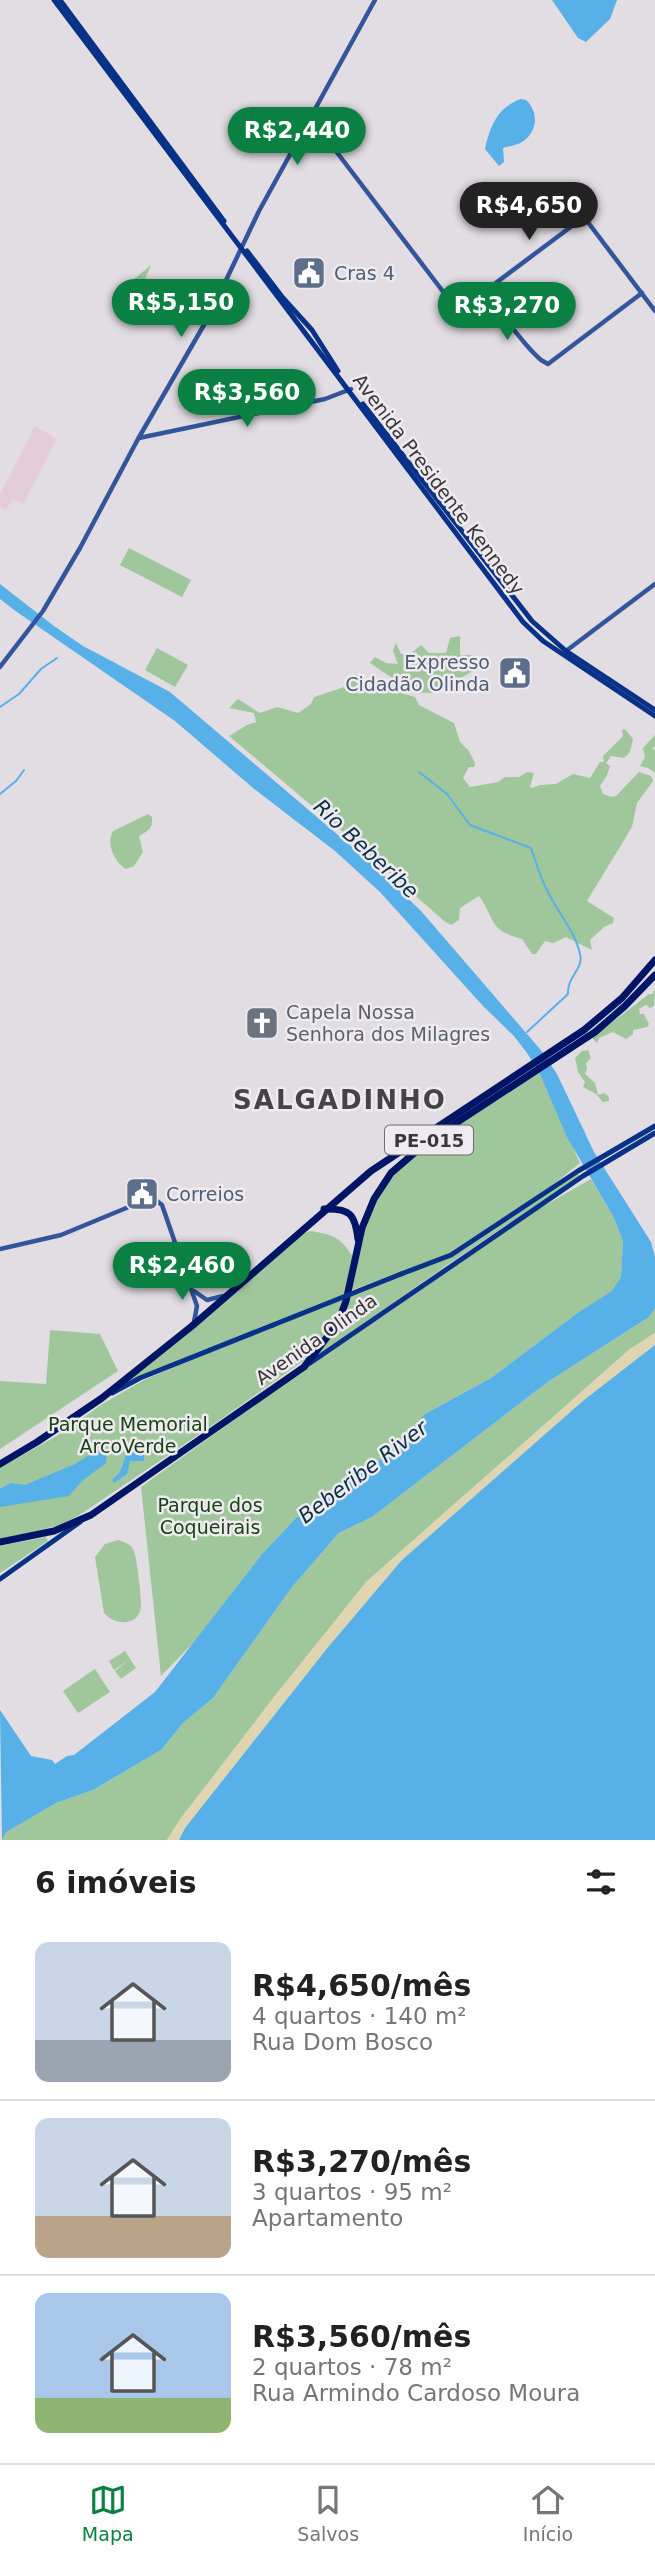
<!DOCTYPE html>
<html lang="pt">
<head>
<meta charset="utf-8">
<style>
  body { margin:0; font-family:"DejaVu Sans",sans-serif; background:#f6f6f6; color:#222; height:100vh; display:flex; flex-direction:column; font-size:26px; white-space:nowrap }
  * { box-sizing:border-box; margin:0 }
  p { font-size:23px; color:#767676 }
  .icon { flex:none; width:38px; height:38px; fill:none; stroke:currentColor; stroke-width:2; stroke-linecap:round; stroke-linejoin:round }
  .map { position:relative; height:1840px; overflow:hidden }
  .panel { display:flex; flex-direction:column; background:#fff; flex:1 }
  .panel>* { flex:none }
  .price { position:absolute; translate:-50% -60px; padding:0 16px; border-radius:24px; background:#0b8043; color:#fff; font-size:23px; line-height:46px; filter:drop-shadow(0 2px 4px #0008) }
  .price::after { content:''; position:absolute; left:50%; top:42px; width:21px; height:16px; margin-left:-10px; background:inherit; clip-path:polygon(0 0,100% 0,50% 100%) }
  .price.current { background:#222; color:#fff }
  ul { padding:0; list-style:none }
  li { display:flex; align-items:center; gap:21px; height:175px; padding:0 35px }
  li+li { border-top:2px solid #e0e0e0 }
  li span { display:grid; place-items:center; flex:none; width:196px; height:140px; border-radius:14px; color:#555 }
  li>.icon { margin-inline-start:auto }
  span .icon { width:84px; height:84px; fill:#fffc; stroke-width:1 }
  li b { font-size:30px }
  h2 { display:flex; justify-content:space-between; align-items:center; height:84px; padding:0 35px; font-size:30px }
  .tabs { display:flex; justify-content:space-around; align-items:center; height:98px; border-top:2px solid #e0e0e0; background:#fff; font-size:19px; color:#767676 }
  .tabs a { display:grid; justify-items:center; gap:4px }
  .tabs .current { color:#0b8043 }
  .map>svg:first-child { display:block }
  .education { fill:#e4cdd9 }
  .green { fill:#9fc79b }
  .sand { fill:#dfd5b0 }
  .water { fill:#58b0e8 }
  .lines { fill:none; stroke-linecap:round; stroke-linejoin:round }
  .stream { stroke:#58b0e8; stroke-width:2 }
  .secondary { stroke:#32559b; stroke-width:4.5 }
  .primary { stroke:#083188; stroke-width:5 }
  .highway { stroke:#001565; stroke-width:7 }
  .primary-bridge { stroke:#083188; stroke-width:5 }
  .labels { text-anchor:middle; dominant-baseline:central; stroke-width:5; stroke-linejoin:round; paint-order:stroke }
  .shield { fill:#eeeaef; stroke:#6f6d70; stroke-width:2 }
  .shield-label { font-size:18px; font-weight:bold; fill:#393739 }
  .service-label { font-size:19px; fill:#4e5e75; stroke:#eeeaef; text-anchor:start }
  .street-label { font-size:19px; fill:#393739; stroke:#eeeaef }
  .worship-label { font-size:19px; fill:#5b616d; stroke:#eeeaef; text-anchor:start }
  .park-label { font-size:19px; fill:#164214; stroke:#eeeaef }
  .water-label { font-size:21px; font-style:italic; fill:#0a3148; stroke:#eeeaef }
  .district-label { font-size:26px; font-weight:bold; letter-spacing:2px; fill:#464347; stroke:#eeeaef }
</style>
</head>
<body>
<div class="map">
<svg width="655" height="1840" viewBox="0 0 655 1840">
  <rect width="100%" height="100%" fill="#e1dde2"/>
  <!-- education -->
  <polygon class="education" points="35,426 57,439 23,504 13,499 6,510 0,507 0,494"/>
  <!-- green -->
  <g class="green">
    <polygon points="151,265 136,301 119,292"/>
    <polygon points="129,548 191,580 182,597 120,565"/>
    <path d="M460,636V655H473L478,668L435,693L398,692L415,697L419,705L454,723L460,742L469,751L475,763L474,767H469L463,778L470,787L498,782L505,777H519L527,772L534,773L530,787L532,788L540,785L556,784L573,774L590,778L600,762H604L603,756L623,736L622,730L625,729L633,739L630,752L624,758L611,756L606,763L610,766L607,775L600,786L603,794L611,797L616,796L639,772L651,776L653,781L637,803L632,827L587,901L614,918L613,923L604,927L590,940L592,950L566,937L553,943L545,941L536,954H532L522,939C488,930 496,920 479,896L460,908L459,920L451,925L444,921L349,837L229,736L247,725L256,722L254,713L229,708L238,699L260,713L277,707L298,713L311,704L314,697L344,687L356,674C364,685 373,692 387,691L392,678L370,663L375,657L386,663L398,664L393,651L396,643L401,654L409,655L421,645L429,653H446L450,638Z"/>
    <polygon points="157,648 188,665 175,687 145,670"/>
    <polygon points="655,735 655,746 652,749 655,750 655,773 648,768 640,766 645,757 643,748"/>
    <path d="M148,814L152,817C153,829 148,831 139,836L143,852L134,866L126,869C114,862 106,843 113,831Z"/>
    <polygon points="655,989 654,1006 650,1008 646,1005 639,1009 640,1014 644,1014 649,1024 647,1027 633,1030 633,1034 626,1039 613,1032 599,1038 597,1043 592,1038 649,994 652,994"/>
    <polygon points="588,1050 591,1058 586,1063 587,1069 585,1074 595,1083 598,1095 604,1093 609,1097 609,1101 603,1102 596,1094 583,1087 585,1082 578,1072 575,1058 582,1051"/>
    <polygon points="538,1070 580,1163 550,1187 453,1253 352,1290 365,1230 379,1189 427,1143"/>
    <polygon points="578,1174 580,1176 450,1263 316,1357 340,1327 351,1293 462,1251"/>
    <polygon points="591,1179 614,1218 623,1241 621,1277 613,1291 576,1314 491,1378 425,1414 394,1450 296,1518 262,1554 195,1641 161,1676 141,1487 339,1344 385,1315 528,1215"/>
    <path d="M310,1231C333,1234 342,1238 354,1259L339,1313L330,1332L306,1359L210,1427L78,1516L60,1525L0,1540V1468L69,1429L99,1406L144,1380L307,1310L155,1371L114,1390L293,1238Z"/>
    <polygon points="655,1308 655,1333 630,1349 366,1582 181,1818 167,1840 2,1840 5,1832 56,1803 93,1790 161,1750 183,1723 213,1698 292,1587 339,1533 372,1517 549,1381 649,1317"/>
    <polygon points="50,1330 100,1334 118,1371 0,1449 0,1381 46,1384"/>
    <polygon points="46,1537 48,1541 0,1573 0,1546"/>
    <path d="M118,1540C124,1542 129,1543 133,1549C137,1556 141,1595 141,1605C140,1627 115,1626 104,1613L95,1557L105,1544Z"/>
    <polygon points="125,1651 136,1668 121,1679 115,1671 129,1660 114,1670 109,1661"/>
    <polygon points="95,1669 110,1692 78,1713 63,1691"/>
  </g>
  <!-- sand -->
  <polygon class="sand" points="655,1333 655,1345 584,1400 402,1560 329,1646 185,1828 179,1840 167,1840 181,1818 273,1698 366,1582 630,1349"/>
  <!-- water -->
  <g class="water">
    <polygon points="552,0 617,0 610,19 586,42 578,38"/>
    <path d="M521,99L526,100C538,111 538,129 525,140C519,145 511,146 503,148L504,162L499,166L485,149C490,127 497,107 521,99Z"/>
    <polygon points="0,584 54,626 83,646 170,692 372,864 421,911 540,1049 557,1074 594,1152 651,1242 655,1257 655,1308 649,1317 549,1381 372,1517 339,1533 292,1587 213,1698 183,1723 161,1750 93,1790 56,1803 6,1832 2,1840 0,1710 31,1756 52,1760 55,1764 67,1756 74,1755 155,1692 262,1554 296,1518 394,1450 425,1414 491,1378 576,1314 612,1291 621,1277 623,1241 614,1218 567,1137 539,1072 527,1053 514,1036 483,1006 380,892 335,851 253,788 175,721 17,612 0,599"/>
    <polygon points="655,1345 655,1840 179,1840 185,1828 329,1646 402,1560 584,1400"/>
    <polygon points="129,1447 134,1447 144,1454 144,1461 130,1461 127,1474 114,1483 112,1480 120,1472"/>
    <polygon points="99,1449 107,1449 106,1463 82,1481 69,1496 0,1507 0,1489 11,1483 25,1485 75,1464"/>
  </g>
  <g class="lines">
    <!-- stream -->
    <g class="stream">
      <polyline points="0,707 19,694 41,669 57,658"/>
      <path d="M419,772L447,794L470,825L531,848C536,862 540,877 547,890C556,911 575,930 580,954C584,969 567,976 568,994L527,1032"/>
      <polyline points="0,794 16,781 24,770"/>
    </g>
    <!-- secondary -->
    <g class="secondary">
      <path d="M310,117L451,302C459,297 463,298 472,300C508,310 515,338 541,360L548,364L642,293"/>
      <polyline points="473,300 584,217 655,311"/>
      <polyline points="139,438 325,399 351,389"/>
      <polyline points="566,651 655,584"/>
      <polyline points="0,667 43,611 80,548 138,439 208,318 259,211 375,0"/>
      <polyline points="0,1249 61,1235 148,1199 157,1201 162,1205 197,1306 194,1322"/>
      <polyline points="194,1291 207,1300 223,1296"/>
    </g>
    <!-- primary -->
    <g class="primary">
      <polyline points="54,0 523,622 543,641 655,716"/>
      <polyline points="60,0 224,221"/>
      <polyline points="247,251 283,298 312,330 338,371"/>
      <polyline points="363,404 532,621 566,651 655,710"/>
      <polyline points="401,1274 451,1255 578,1171 655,1126"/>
      <polyline points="310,1363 583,1176 655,1133"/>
      <polyline points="112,1393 140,1378 273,1325"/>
      <polyline points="0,1579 80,1522"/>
    </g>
    <!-- highway -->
    <g class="highway">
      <path d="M324,1209C350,1208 355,1214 358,1239"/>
      <polyline points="0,1464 37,1442 102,1398 192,1326 371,1171 584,1030 622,998 655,960"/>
      <polyline points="0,1542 54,1531 91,1515 304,1367 338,1323 346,1301 362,1228 374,1199 391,1173 427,1142 595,1032 625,1006 655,975"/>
    </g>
    <!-- primary-bridge -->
    <polyline class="primary-bridge" points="273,1325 401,1274"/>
  </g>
  <!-- icons -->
  <defs>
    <symbol id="civic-square" viewBox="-11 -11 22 22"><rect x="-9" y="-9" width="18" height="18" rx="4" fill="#5c6f8a" stroke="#eeeaef"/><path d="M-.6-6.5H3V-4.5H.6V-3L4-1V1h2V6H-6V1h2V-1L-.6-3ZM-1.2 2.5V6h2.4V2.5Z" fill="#fff"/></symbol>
    <symbol id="church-square" viewBox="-11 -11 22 22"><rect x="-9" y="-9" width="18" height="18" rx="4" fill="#6b7280" stroke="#eeeaef"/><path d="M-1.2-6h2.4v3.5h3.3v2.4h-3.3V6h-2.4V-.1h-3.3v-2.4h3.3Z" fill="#fff"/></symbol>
  </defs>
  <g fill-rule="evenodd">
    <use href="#civic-square" x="290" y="254" width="38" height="38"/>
    <use href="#civic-square" x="496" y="654" width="38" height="38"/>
    <use href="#church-square" x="243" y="1004" width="38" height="38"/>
    <use href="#civic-square" x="123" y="1175" width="38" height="38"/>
  </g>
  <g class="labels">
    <!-- shield labels -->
    <rect class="shield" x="385" y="1125.5" width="88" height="29" rx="5"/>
    <g class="shield-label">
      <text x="429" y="1140">PE-015</text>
    </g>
    <!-- service labels -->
    <g class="service-label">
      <text x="334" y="273">Cras 4</text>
      <text x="490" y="662" text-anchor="end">Expresso<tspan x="490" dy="22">Cidadão Olinda</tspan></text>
      <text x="166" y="1194">Correios</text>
    </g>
    <!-- street labels -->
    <g class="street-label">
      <text transform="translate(439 484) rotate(53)">Avenida Presidente Kennedy</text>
      <text transform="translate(316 1339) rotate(-35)">Avenida Olinda</text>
    </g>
    <!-- worship labels -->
    <g class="worship-label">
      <text x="286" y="1012">Capela Nossa<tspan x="286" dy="22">Senhora dos Milagres</tspan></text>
    </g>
    <!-- park labels -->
    <g class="park-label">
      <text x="128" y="1424">Parque Memorial<tspan x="128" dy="22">ArcoVerde</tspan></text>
      <text x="210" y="1505">Parque dos<tspan x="210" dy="22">Coqueirais</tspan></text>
    </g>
    <!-- water labels -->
    <g class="water-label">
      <text transform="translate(366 849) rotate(43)">Rio Beberibe</text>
      <text transform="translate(363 1472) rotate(-37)">Beberibe River</text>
    </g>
    <!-- district labels -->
    <g class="district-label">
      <text x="340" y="1100">SALGADINHO</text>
    </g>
  </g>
</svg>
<b class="price" style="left:297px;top:167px">R$2,440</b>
<b class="price current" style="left:529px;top:242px">R$4,650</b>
<b class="price" style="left:181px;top:339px">R$5,150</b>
<b class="price" style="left:507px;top:342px">R$3,270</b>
<b class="price" style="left:247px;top:429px">R$3,560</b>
<b class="price" style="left:182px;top:1302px">R$2,460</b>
</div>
<section class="panel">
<h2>6 imóveis<svg class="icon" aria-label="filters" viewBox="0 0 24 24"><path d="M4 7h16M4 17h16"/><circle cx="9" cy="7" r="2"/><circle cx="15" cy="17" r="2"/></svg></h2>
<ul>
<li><span style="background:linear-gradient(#c9d6e8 70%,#9aa5b1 0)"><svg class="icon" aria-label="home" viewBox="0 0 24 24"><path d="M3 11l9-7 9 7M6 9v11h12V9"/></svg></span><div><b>R$4,650/mês</b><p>4 quartos · 140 m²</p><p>Rua Dom Bosco</p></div></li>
<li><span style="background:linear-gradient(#c9d6e8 70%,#b9a48a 0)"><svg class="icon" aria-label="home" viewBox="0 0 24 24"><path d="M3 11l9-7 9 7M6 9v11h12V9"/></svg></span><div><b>R$3,270/mês</b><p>3 quartos · 95 m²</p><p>Apartamento</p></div></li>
<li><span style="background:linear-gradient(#a9c7e8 75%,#8fb573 0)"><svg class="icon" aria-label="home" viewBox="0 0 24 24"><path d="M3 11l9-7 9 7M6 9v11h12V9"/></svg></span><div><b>R$3,560/mês</b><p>2 quartos · 78 m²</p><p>Rua Armindo Cardoso Moura</p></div></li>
</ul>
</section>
<nav class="tabs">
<a class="current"><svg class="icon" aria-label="map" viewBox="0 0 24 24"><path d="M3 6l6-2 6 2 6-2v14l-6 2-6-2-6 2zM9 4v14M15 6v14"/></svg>Mapa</a>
<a><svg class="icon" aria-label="saved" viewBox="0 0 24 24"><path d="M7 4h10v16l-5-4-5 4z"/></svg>Salvos</a>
<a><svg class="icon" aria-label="home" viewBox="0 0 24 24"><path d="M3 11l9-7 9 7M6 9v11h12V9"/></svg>Início</a>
</nav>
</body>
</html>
